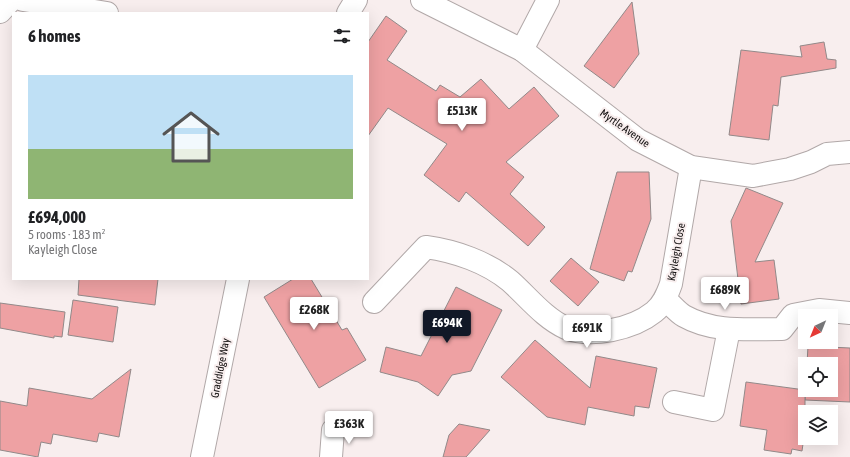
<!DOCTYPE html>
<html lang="en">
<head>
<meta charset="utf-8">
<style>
  body { margin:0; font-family:"Asap Condensed",sans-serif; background:#f2f2f2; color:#202124; height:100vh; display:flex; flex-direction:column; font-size:15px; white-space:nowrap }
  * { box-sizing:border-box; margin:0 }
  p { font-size:13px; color:#757577 }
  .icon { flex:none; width:22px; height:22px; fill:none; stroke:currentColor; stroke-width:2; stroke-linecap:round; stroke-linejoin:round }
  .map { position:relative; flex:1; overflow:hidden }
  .panel { position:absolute; left:12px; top:12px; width:357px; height:268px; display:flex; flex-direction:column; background:#fff; border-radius:0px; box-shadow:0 4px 16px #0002 }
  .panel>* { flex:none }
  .needle { width:26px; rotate:223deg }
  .controls { position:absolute; left:798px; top:309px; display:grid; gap:8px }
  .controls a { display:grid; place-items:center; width:40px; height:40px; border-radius:0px; background:#fff; box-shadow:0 4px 16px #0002; font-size:20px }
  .price { position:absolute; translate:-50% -34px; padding:0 9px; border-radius:4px; background:#fff; color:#222; font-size:13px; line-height:26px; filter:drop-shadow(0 1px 2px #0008) }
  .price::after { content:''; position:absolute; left:50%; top:24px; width:12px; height:9px; margin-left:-6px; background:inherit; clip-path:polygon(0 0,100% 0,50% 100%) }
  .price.active { background:#111827; color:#fff }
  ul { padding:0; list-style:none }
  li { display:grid; align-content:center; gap:8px; height:212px; padding:0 16px }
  li span { display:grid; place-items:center; height:124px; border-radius:0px; color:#555 }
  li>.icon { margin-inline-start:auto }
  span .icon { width:72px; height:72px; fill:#fffc; stroke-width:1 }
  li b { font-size:17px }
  h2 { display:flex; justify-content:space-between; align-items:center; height:48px; padding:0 16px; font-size:17px }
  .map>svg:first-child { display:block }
  .building { fill:#eea1a3; stroke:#928989 }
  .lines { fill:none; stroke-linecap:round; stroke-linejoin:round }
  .minor-casing { stroke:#b1a8a8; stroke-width:24 }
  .minor { stroke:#fff; stroke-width:22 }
  .labels { text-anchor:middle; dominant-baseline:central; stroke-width:4; stroke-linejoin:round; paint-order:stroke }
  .street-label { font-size:11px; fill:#120f0f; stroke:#f8eeee }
</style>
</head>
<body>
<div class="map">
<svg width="850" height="457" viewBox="0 0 850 457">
  <rect width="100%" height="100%" fill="#f8eeee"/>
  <!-- building -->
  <g class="building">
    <polygon points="632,2 639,54 614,88 584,66"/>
    <polygon points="386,16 407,31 387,60 436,91 440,85 460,97 481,79 509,109 534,87 559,116 506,162 524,177 510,194 545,227 528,246 466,192 459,202 424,175 447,144 388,108 368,136 368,42"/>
    <polygon points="824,42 827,59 836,60 836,68 781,77 778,106 773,105 769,140 729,135 741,50 802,57 800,46"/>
    <polygon points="617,172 649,172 651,219 632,272 628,271 624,281 590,269"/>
    <polygon points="746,188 783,203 755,262 774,260 779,299 741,304 731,221"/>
    <polygon points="571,258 599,282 578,306 550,281"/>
    <polygon points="79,279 158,279 155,305 78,295"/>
    <polygon points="293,279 311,279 342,330 347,328 366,360 319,388 264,297"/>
    <polygon points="456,287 502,310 471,371 452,375 438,396 418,382 380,372 386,347 421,356"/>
    <polygon points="73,300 118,307 113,342 68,335"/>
    <polygon points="0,303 65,312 62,337 54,336 54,338 0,328"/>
    <polygon points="535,340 590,388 596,356 657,368 649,408 635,406 634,416 588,407 585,425 547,417 501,377"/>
    <polygon points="808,346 850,348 850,402 805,400 806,390 831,390 831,364 807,364"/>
    <polygon points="131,369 119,437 99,433 97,442 53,434 51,444 41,442 38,457 0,450 0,401 27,406 29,388 92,399"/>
    <polygon points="746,382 805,390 805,430 802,451 792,449 791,454 764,450 767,430 740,426"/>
    <polygon points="459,424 490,430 466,457 443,457 449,435"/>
  </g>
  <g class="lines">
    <defs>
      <g id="minor">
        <polyline points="23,0 107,13"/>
        <polyline points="422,0 522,50 638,140 691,167 753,176 790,169 811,162 827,154 850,152"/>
        <polyline points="0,12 11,0"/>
        <polyline points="348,13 356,0"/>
        <polyline points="522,50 548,0"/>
        <path d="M665,299C671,304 677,312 684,316C714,333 748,329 782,329L793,315L819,310L850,313"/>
        <path d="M374,302L426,247C455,251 487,262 510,281C528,297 544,318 566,328C591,338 633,329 654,312C663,305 667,295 671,284L691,167"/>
        <polyline points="674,402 713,410 729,329"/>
        <polyline points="202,457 238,279"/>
        <polyline points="331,457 333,430"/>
      </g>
    </defs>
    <!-- minor casing -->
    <use href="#minor" class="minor-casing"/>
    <!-- minor -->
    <use href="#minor" class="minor"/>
  </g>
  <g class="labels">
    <!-- street labels -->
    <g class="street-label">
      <text transform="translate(625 128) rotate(35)">Myrtle Avenue</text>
      <text transform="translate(676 252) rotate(-80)">Kayleigh Close</text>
      <text transform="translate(220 368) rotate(-79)">Graddidge Way</text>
    </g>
  </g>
</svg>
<div class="controls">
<a><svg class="needle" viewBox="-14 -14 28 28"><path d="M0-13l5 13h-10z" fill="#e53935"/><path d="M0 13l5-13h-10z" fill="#757577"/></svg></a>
<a><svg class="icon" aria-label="locate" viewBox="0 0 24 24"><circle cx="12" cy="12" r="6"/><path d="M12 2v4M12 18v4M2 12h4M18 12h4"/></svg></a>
<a><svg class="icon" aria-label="layers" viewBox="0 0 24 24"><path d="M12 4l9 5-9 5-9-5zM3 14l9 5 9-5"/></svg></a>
</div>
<b class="price" style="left:462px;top:132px">£513K</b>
<b class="price" style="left:725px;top:311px">£689K</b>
<b class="price" style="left:314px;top:331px">£268K</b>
<b class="price active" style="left:447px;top:344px">£694K</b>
<b class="price" style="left:587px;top:349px">£691K</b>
<b class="price" style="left:349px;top:445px">£363K</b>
<section class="panel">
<h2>6 homes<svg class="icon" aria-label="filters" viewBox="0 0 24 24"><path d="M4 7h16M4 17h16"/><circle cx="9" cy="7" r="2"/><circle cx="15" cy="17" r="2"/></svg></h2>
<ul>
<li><span style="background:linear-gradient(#bfe0f5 60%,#8fb573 0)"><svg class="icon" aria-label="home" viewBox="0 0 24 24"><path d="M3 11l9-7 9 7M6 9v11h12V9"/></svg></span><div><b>£694,000</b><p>5 rooms · 183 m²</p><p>Kayleigh Close</p></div></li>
</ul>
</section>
</div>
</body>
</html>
